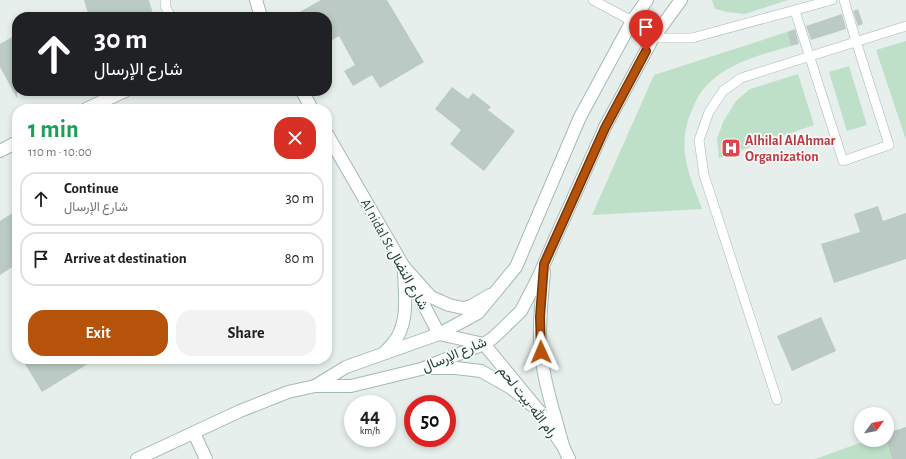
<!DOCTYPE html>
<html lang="en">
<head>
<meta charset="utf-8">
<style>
	:root { --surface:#fff; --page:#f2f2f2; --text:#202124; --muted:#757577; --line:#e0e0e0; --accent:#b45309 }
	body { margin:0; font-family:"Alegreya Sans",Vazirmatn,sans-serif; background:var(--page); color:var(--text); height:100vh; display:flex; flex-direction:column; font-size:15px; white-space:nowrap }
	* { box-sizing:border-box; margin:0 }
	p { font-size:13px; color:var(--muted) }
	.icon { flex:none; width:22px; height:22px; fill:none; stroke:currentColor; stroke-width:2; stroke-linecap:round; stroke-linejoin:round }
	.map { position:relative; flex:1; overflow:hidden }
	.side { position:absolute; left:12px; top:104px; width:320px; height:260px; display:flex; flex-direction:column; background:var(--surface); border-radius:16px; box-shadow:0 2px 6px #0003 }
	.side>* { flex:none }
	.top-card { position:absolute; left:12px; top:12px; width:320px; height:84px; border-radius:16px; box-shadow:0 2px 6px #0003; background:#202124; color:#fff; overflow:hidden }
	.needle { width:26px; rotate:57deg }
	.fabs { position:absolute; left:854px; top:407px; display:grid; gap:8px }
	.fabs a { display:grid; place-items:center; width:40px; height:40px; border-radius:50%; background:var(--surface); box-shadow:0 2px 6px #0003; font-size:20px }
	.speed { position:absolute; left:344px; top:395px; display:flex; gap:8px; font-size:20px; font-weight:700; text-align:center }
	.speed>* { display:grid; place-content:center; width:52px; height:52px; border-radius:50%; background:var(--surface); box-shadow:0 2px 6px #0003; line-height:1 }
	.speed small { font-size:10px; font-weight:400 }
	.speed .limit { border:6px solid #d22; background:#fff; color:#111 }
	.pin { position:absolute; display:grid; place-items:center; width:34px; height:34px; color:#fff; margin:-41px -17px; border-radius:50% 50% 50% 0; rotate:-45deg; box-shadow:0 0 4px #0007 }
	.pin .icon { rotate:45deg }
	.me { position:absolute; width:44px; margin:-22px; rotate:359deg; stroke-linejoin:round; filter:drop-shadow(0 0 3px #0008) }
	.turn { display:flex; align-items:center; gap:14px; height:84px; padding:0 16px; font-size:18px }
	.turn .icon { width:52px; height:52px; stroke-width:2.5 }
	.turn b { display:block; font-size:28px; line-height:34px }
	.round { display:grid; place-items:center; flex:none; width:42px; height:42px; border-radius:16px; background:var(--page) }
	.overview { display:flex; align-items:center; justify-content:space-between; height:68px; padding:0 16px }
	h1 { font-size:24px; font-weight:600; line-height:30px; color:#1e9e55 }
	.button { display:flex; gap:8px; margin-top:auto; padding:8px 16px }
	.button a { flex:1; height:46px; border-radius:16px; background:var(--accent); color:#fff; font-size:16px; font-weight:600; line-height:46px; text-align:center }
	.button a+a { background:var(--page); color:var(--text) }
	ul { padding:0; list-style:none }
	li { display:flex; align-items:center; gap:12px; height:54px; margin:0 8px 6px; padding:0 8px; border:2px solid var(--line); border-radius:16px }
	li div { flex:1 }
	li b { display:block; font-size:15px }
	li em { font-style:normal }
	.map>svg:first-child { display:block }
	.green { fill:#bfe0c8 }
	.building { fill:#bbcac4 }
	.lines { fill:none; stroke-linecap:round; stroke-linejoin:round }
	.lane-casing { stroke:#a8b8b2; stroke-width:10 }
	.street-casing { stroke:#a8b8b2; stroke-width:14 }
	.secondary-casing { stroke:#a4bbb3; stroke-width:14 }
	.lane { stroke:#fff; stroke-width:9 }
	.street { stroke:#fff; stroke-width:12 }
	.secondary { stroke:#fff; stroke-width:12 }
	.route-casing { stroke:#753606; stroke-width:10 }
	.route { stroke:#b45309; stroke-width:7 }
	.labels { text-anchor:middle; stroke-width:3.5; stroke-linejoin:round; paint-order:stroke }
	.health-label { font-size:14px; font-weight:bold; fill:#be3a42; stroke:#f7fbf9; text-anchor:start }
	.street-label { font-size:14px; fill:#24423a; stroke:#f7fbf9 }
</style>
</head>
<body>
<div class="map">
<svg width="906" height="459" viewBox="0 0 906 459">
	<rect width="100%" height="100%" fill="#e6efeb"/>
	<!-- green -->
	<g class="green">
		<polygon points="712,0 788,0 745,14 727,12 715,9"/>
		<path d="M787,32L791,46C757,56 720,64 699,95C696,100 694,106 691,112C686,124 683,140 685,154C687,173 696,192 702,209L592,215L654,75Z"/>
		<polygon points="906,41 906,140 876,50"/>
		<polygon points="849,66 867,125 847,131 829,72"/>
		<polygon points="798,74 814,125 719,158 717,139 723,122 736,101 750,89"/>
		<polygon points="868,440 886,440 892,459 815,459"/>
	</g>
	<!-- building -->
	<g class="building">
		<polygon points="84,0 149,0 154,17 89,17"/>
		<polygon points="321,0 387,0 424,62 380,88 372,75 353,86 344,71 355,65 339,36 327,43 327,17 291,17"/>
		<polygon points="858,9 863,24 858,26 853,11"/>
		<polygon points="842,14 846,29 811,40 806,26"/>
		<polygon points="795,29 799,44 791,46 787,32"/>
		<polygon points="17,34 17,98 0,67 0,44"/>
		<polygon points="452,87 468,99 473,93 491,107 488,110 515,131 484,171 450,144 461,130 435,109"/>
		<polygon points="878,206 883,221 906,213 906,259 834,283 821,244 860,232 854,214"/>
		<polygon points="17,210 17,264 0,275 0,221"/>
		<polygon points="821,317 836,351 792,371 777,336"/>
		<polygon points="22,359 96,359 42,392"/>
		<polygon points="906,427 906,459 892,459 887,443 887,433"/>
	</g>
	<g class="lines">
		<defs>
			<g id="lane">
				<polyline points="166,0 165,6 171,17"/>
				<polyline points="593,0 632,21"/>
				<polyline points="795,11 843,161 889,145 856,41 844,0"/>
				<polyline points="653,38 692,38 832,0"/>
				<polyline points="777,400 704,175 699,140 709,112 723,91 741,78 906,26"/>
			</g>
			<g id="street">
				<polyline points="256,0 261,17"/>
				<polyline points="302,91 312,109"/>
				<polyline points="86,109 125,91"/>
				<polyline points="327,134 404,267 439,334 484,344 539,411 563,446 569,459"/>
				<polyline points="0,151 17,142"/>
				<polyline points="194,433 206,459"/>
			</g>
			<g id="secondary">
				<polyline points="404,267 431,297 449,305 463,308 471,306 490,295"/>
				<path d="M544,272C542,298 538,325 541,352C544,384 555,415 563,446"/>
				<path d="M384,353C389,348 394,343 398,336C409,316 404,289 404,267"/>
				<polyline points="430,368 456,368 481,371 511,388 539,411"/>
				<polyline points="315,386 346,367 439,334 478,313 516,267 580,117 632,21 647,0"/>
				<polyline points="137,459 240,411 288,392 315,386 351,386 421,369 484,344 493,338 521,311 538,278 554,241 605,127 653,38 681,0"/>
			</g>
		</defs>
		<!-- lane casing -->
		<use href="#lane" class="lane-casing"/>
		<!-- street casing -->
		<use href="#street" class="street-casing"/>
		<!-- secondary casing -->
		<use href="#secondary" class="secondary-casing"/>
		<!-- lane -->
		<use href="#lane" class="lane"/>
		<!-- street -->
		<use href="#street" class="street"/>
		<!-- secondary -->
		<use href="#secondary" class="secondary"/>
	</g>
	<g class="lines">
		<defs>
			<polyline id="route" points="541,352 540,317 544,264 605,128 646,51"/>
		</defs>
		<!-- route casing -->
		<use href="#route" class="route-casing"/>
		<!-- route -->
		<use href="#route" class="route"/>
	</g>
	<!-- icons -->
	<defs>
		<symbol id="hospital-square" viewBox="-11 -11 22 22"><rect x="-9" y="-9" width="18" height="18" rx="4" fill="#e0444e" stroke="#f7fbf9"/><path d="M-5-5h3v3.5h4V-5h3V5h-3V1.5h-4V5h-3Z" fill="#fff"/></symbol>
	</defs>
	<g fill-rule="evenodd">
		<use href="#hospital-square" x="720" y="137" width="22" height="22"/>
	</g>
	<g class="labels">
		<!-- health labels -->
		<g class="health-label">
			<text x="745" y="145">Alhilal AlAhmar<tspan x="745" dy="16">Organization</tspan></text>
		</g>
		<!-- street labels -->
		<g class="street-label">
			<text transform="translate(395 254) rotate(61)" y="5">Al nidal St شارع النضال</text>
			<text transform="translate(454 354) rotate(-23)" y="5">شارع الإرسال</text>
			<text transform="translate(528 401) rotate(52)" y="5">رام الله-بيت لحم</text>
		</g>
	</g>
</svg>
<div class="fabs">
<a><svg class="needle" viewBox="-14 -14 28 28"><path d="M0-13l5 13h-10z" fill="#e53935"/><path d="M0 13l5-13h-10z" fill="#757577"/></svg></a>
</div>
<div class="speed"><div>44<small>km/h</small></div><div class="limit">50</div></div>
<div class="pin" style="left:646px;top:51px;background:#d93025"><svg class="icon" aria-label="arrive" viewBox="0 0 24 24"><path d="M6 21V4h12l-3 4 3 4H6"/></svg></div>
<svg class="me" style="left:541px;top:352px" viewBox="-20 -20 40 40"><path d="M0-17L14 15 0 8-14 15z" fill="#b45309" stroke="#fff" stroke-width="4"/></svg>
<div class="top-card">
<div class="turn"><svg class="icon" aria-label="ahead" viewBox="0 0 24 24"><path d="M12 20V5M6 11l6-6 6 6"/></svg><div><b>30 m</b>شارع الإرسال</div></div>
</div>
<section class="side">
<div class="overview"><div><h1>1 min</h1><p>110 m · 10:00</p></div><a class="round" style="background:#d93025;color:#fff"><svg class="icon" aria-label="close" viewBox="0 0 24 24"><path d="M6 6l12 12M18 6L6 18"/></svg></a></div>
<ul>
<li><svg class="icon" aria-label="ahead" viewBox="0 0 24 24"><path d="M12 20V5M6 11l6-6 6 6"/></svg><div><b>Continue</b><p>شارع الإرسال</p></div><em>30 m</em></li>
<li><svg class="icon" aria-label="arrive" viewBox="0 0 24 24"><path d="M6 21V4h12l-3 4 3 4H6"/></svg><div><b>Arrive at destination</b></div><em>80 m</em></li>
</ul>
<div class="button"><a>Exit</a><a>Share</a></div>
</section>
</div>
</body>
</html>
